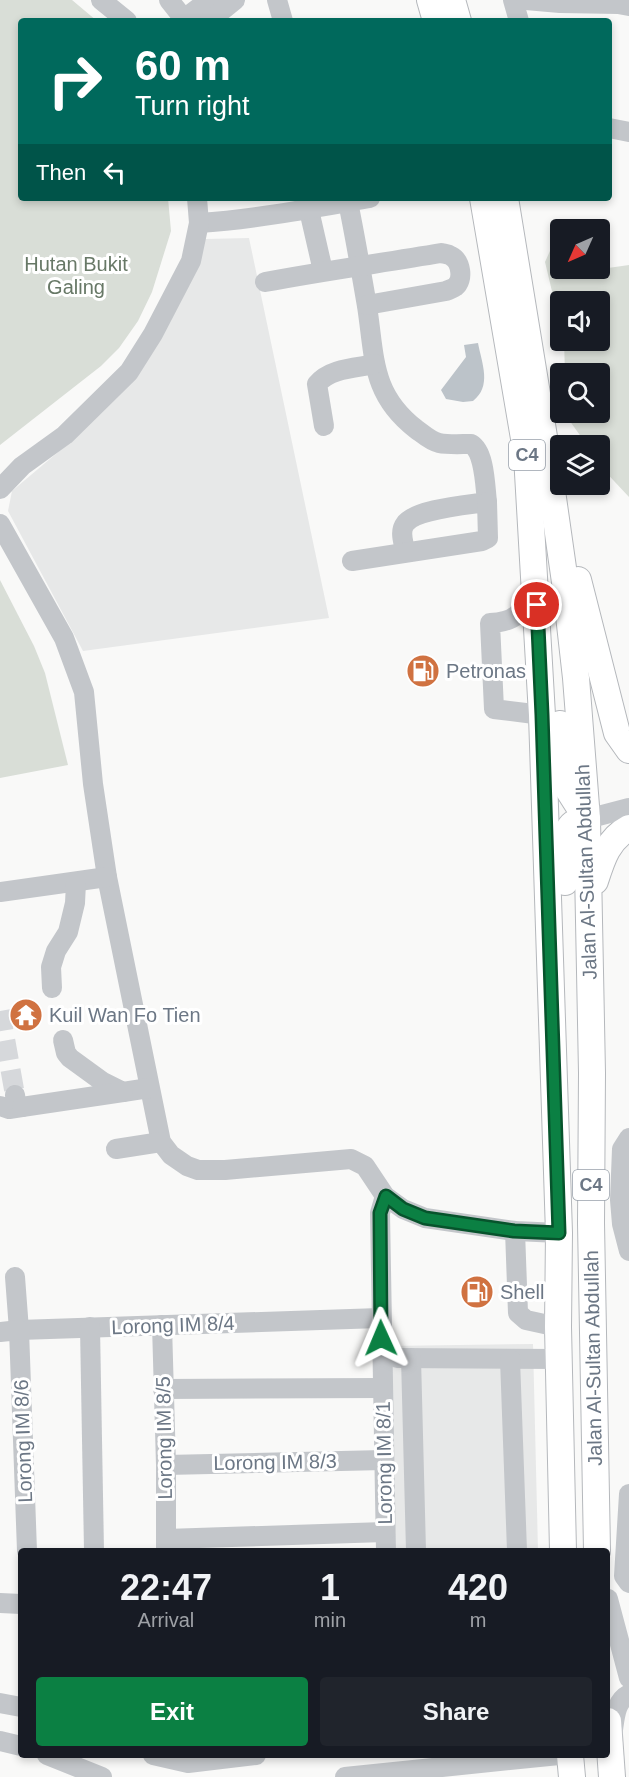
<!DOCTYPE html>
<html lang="en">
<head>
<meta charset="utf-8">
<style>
	:root { --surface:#171b24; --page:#20242c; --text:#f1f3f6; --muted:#9ea1a6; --accent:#0b8043 }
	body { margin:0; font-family:Arial,sans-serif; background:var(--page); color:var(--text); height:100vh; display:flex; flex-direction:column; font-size:22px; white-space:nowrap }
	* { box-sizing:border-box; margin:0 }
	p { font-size:20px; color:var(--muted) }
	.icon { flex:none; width:33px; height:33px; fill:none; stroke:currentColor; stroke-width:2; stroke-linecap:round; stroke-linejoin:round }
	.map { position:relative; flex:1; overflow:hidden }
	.side { position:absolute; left:18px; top:1548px; width:592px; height:210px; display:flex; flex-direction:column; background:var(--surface); border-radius:6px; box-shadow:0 3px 9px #0003 }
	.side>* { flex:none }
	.hud { position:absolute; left:18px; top:18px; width:594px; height:183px; border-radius:6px; box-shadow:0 3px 9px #0003; background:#00695c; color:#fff; overflow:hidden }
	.needle { width:39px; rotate:225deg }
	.fabs { position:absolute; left:550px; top:219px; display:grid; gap:12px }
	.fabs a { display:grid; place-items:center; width:60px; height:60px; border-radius:6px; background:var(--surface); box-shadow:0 3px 9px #0003; font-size:30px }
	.pin { position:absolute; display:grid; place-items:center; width:51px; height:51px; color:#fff; margin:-26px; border:3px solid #fff; border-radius:50%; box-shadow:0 2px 6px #0007 }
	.me { position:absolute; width:66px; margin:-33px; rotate:359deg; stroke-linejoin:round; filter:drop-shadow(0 0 4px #0008) }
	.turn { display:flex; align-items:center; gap:21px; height:126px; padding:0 18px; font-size:27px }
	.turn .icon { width:78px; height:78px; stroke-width:2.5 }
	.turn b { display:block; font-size:42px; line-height:51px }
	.then { display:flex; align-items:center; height:57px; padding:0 18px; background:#0003; gap:12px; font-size:22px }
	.eta { display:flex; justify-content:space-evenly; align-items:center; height:102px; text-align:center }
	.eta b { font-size:36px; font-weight:800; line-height:42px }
	.action { display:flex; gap:12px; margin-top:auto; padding:12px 18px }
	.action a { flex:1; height:69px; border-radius:6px; background:var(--accent); color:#fff; font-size:24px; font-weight:800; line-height:69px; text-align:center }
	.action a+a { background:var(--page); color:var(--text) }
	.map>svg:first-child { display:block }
	.built { fill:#e7e8e8 }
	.green { fill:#d9ded7 }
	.water { fill:#bcc3c9 }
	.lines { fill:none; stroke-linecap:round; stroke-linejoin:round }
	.minor-tunnel { stroke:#d6d8db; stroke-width:20; stroke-dasharray:20 10; stroke-linecap:butt }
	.major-casing { stroke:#b5b8bc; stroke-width:28 }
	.minor { stroke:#c3c6ca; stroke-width:20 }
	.major { stroke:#fff; stroke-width:26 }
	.route-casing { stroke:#07532c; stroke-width:15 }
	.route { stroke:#0b8043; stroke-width:10 }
	.labels { text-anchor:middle; stroke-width:6; stroke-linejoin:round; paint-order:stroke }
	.shield { fill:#fff; stroke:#98a0aa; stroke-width:1.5 }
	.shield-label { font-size:18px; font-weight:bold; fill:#6c7785 }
	.park-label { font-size:20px; fill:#677866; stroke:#fff }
	.poi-label { font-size:20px; fill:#6c7785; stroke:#fff; text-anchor:start }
	.street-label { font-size:20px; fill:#6c7785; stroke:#fff }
</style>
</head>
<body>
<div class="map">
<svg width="629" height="1777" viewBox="0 0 629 1777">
	<rect width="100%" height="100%" fill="#f9f9f8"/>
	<!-- built -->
	<g class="built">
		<polygon points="249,238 329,618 83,651 8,511 12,491 83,431 205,239"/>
		<polygon points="533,1344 538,1551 396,1551 389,1346"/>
	</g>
	<!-- green -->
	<g class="green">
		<polygon points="0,0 72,0 97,21 21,21 21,198 168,198 171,231 152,292 138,321 119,348 101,366 0,445"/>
		<polygon points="554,242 561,243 561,268 600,268 600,263 608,268 629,265 629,497 600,466 600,446 587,445 564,413 600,412 600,374 565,373 564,341 600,340 600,302 561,302 561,329 545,262"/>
		<polygon points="0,580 34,646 45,673 68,765 0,778"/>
	</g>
	<!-- water -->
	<path class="water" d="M478,343C482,364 492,386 473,401L463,402L446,399L441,390L466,357L464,345Z"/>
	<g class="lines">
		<!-- minor-tunnel -->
		<polyline class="minor-tunnel" points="0,1011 15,1095"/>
		<defs>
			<g id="major">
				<polyline points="430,0 436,21"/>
				<polyline points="452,0 458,21"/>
				<polyline points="483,198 527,456 542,715 559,1233 558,1327 563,1551"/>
				<polyline points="505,198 546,449 566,589 576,678 587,819 592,1073 591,1223 597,1551"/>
				<polyline points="578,580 617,733 629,750"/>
				<polyline points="560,724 564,783 585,816"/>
				<path d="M595,881C602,859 608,839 629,828"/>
				<path d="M565,882C565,868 561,833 573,824C577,821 583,820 587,819"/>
				<polyline points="608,1721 612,1777"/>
				<polyline points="570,1755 572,1777"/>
			</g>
		</defs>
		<!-- major casing -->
		<use href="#major" class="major-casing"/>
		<!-- minor -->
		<g class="minor">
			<polyline points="101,0 127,21"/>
			<polyline points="169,0 184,19 209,0"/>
			<polyline points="277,0 283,21"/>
			<polyline points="513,0 519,21"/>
			<polyline points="526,0 560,3 618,4 629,6"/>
			<polyline points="209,21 235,0"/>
			<polyline points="609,128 629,132"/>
			<path d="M348,202C355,236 361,271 367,306C375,358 371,394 416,429C423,434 430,441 439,443C449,445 461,444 471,444C485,452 485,486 487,502C468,505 415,509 405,524C399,532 404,543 405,551"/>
			<polyline points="309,210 323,271"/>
			<path d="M199,223C257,219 314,208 370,198"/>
			<path d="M265,282C323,271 382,263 441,253C445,254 448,254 451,256C461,261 464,280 455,287C454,288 448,290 446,291L367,305"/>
			<path d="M324,426L317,384C330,368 356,368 375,364"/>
			<polyline points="0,489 22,466 65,435 129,372 153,334 191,261 199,223 197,198"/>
			<polyline points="0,524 64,638 84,692 93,784 107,877 161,1142 171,1155 187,1166 198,1170 225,1170 351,1159 365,1166 385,1196 403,1209 425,1218 515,1231 559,1233"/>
			<polyline points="352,561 482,541 488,538 487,502"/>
			<path d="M535,584C522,609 521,622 490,623L494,709L542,715"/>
			<polyline points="587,819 629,808"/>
			<polyline points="0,892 107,877"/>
			<polyline points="52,988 51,967 56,951 68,932 75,903 76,883"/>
			<polyline points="63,1040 66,1053 70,1058 103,1082 123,1092 149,1088"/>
			<polyline points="0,1106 9,1109 22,1107 16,1102 15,1095"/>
			<polyline points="22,1107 123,1092"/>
			<polyline points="629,1138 622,1149 620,1200 622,1224 629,1251"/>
			<polyline points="116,1149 161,1142"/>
			<polyline points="385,1196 380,1213 386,1551"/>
			<polyline points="515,1231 518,1313 526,1320 558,1327"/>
			<polyline points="15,1277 19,1330 380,1318"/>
			<polyline points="162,1325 166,1465 166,1551"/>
			<polyline points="90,1327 94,1551"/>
			<polyline points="0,1332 19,1330 27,1551"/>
			<polyline points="397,1358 560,1359"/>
			<polyline points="411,1358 416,1551"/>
			<polyline points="510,1359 517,1551"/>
			<polyline points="163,1389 382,1388"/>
			<polyline points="166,1465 384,1460"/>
			<polyline points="629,1494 624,1576 629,1583"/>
			<polyline points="166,1539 385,1532"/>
			<polyline points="608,1599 629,1678"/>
			<polyline points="0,1603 21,1604"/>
			<polyline points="0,1703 21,1707"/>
			<path d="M612,1736C615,1720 614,1702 629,1694"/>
			<polyline points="0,1741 21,1746"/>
			<polyline points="47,1755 102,1777"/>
			<polyline points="153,1755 188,1763 256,1755"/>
			<polyline points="345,1777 559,1755"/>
		</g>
		<!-- major -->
		<use href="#major" class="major"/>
	</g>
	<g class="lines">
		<defs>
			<polyline id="route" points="381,1338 380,1213 386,1196 403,1209 425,1218 514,1231 559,1233 542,715 537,605"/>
		</defs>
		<!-- route casing -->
		<use href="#route" class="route-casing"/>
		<!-- route -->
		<use href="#route" class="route"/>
	</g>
	<!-- icons -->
	<defs>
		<symbol id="fuel-disc" viewBox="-11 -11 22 22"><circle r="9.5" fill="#d07241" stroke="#fff"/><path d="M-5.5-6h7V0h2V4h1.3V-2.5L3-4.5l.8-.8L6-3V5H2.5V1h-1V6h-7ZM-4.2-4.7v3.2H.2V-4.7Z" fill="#fff"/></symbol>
		<symbol id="temple-disc" viewBox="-11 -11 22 22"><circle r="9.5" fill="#d07241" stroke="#fff"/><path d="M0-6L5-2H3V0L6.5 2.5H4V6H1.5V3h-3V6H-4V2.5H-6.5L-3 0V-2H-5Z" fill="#fff"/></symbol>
	</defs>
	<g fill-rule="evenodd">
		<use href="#fuel-disc" x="404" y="652" width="38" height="38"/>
		<use href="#temple-disc" x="7" y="996" width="38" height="38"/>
		<use href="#fuel-disc" x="458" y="1273" width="38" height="38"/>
	</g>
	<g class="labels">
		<!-- shield labels -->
		<g class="shield">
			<rect x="509" y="440" width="36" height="30" rx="4.5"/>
			<rect x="573" y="1170" width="36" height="30" rx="4.5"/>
		</g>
		<g class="shield-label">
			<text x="527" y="461">C4</text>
			<text x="591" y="1191">C4</text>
		</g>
		<!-- park labels -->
		<g class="park-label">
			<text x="76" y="271">Hutan Bukit<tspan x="76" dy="23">Galing</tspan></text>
		</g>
		<!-- poi labels -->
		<g class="poi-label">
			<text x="446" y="678">Petronas</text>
			<text x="49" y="1022">Kuil Wan Fo Tien</text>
			<text x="500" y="1299">Shell</text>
		</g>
		<!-- street labels -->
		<g class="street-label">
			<text transform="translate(586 872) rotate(-92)" y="7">Jalan Al-Sultan Abdullah</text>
			<text transform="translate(173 1325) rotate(-2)" y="7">Lorong IM 8/4</text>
			<text transform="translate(593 1358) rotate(-91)" y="7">Jalan Al-Sultan Abdullah</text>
			<text transform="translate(164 1438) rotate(-91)" y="7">Lorong IM 8/5</text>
			<text transform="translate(23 1441) rotate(-92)" y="7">Lorong IM 8/6</text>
			<text transform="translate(275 1462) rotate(-1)" y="7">Lorong IM 8/3</text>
			<text transform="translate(384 1463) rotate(-91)" y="7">Lorong IM 8/1</text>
		</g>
	</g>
</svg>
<div class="fabs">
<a><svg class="needle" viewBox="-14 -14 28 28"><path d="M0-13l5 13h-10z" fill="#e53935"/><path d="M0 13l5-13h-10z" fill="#9ea1a6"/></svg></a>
<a><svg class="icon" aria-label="sound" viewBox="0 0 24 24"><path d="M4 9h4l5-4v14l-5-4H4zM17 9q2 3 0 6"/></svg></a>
<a><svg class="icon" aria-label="search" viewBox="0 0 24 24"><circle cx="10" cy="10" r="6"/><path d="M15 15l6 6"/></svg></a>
<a><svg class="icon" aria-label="layers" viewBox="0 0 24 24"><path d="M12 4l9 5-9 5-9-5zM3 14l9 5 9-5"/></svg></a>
</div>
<div class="pin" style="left:537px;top:605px;background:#d93025"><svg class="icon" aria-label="arrive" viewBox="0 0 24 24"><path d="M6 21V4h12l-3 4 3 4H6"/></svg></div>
<svg class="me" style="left:381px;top:1338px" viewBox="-20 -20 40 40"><path d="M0-17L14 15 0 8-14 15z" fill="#0b8043" stroke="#fff" stroke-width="4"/></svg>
<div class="hud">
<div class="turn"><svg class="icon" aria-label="right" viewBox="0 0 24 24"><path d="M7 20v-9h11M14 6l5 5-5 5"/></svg><div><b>60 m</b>Turn right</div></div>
<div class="then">Then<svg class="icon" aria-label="left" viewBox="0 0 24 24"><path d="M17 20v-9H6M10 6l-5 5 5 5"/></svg></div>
</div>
<section class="side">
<div class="eta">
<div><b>22:47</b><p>Arrival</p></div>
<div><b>1</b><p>min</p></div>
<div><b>420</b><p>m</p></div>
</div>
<div class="action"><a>Exit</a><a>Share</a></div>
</section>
</div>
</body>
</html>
